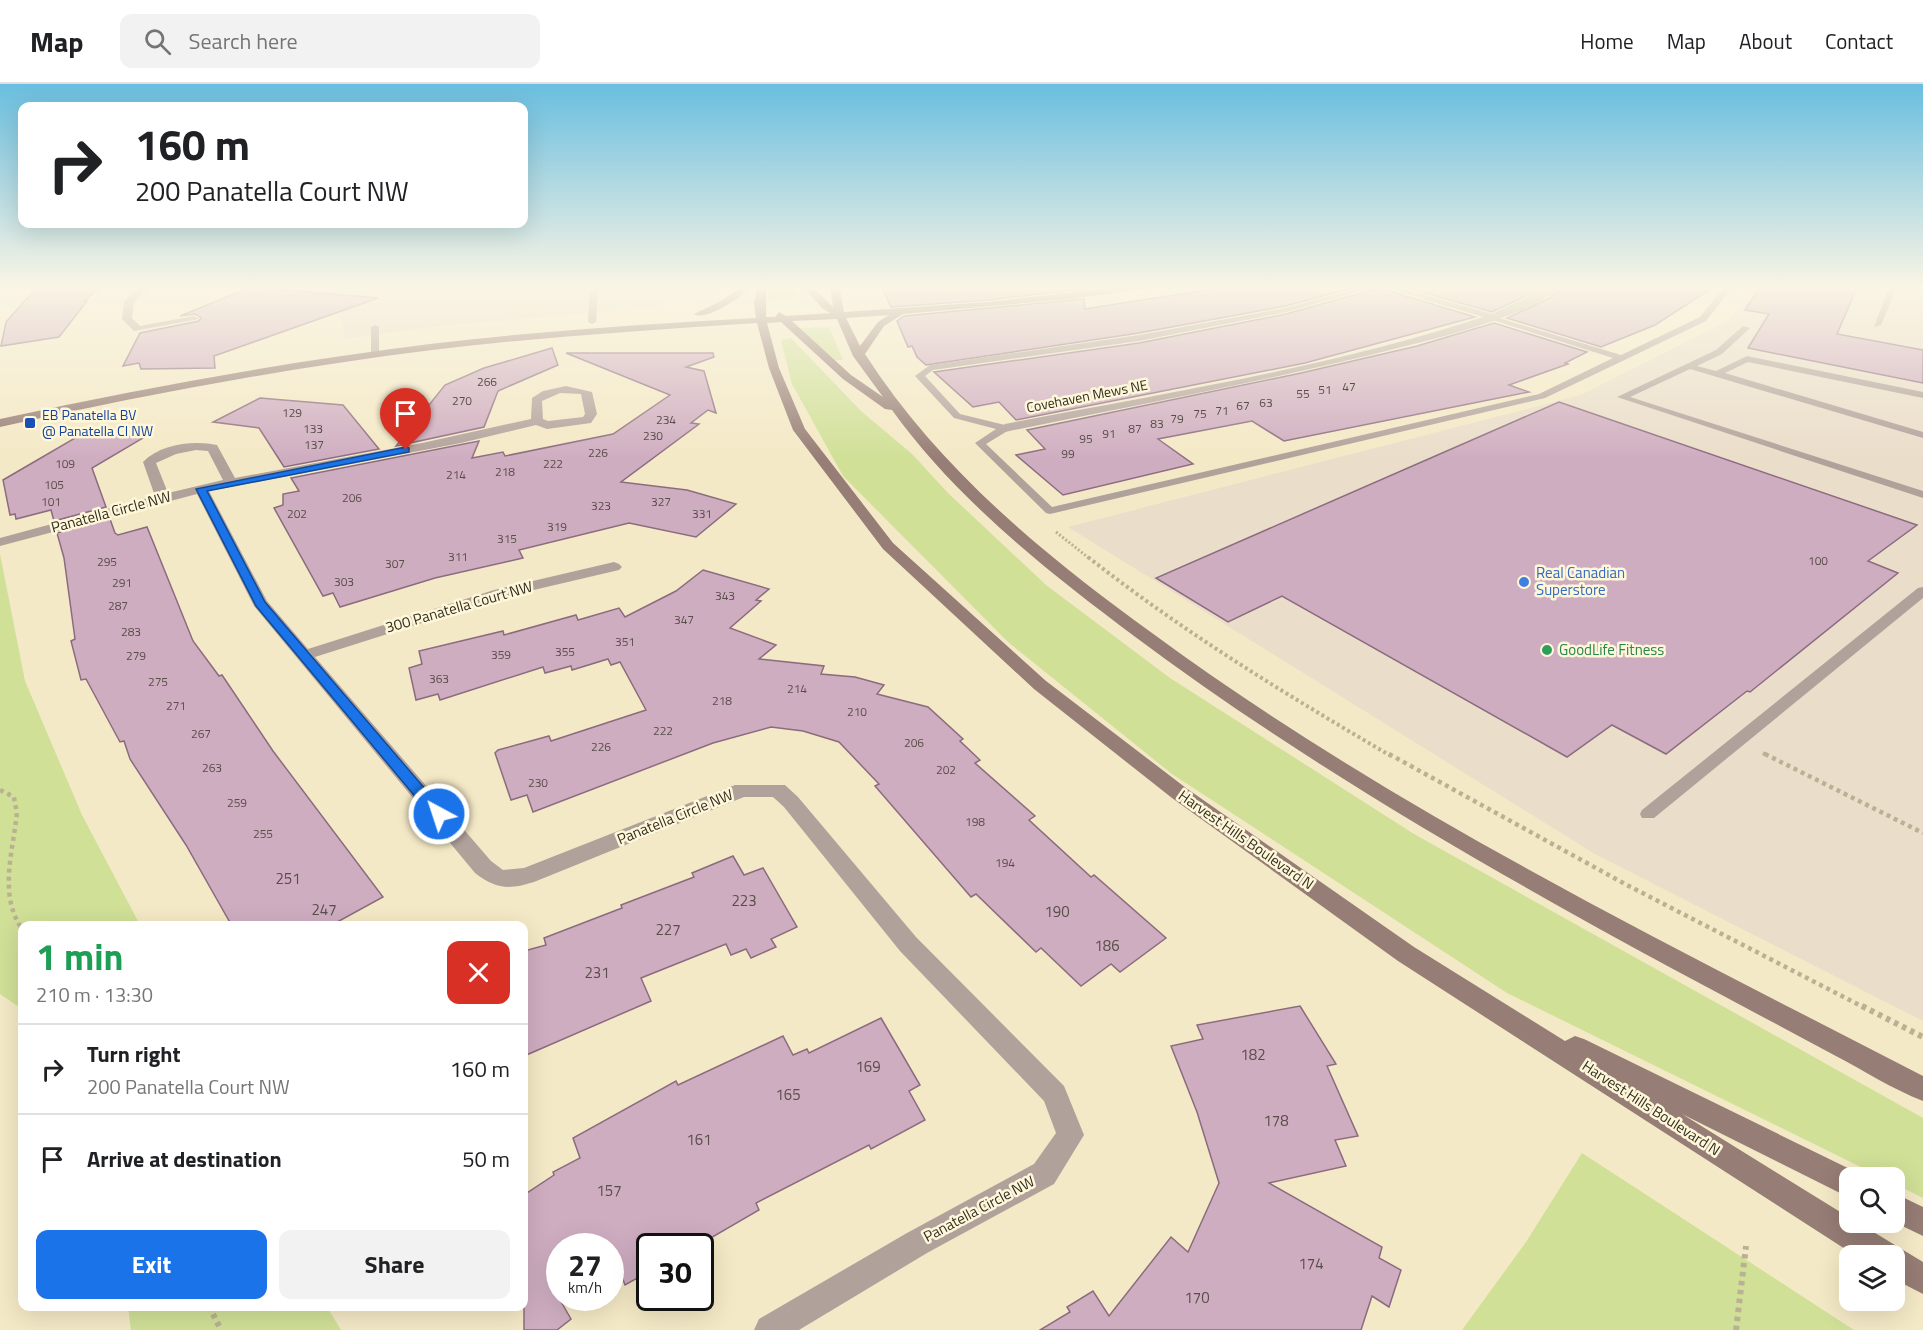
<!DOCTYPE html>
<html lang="en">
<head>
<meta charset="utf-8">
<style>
	:root { --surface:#fff; --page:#f2f2f2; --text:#202124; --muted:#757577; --line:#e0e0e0; --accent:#1a73e8 }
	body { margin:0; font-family:"Titillium Web",sans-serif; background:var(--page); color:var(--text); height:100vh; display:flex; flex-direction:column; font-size:22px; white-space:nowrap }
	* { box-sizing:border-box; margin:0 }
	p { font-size:20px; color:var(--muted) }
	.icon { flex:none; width:33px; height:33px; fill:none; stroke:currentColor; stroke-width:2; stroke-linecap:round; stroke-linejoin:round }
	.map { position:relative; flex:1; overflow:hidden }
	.details { position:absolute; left:18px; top:837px; width:510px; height:390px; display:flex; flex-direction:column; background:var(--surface); border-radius:12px; box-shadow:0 6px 24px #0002 }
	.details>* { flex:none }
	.top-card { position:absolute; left:18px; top:18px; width:510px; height:126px; border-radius:12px; box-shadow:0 6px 24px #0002; background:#fff; color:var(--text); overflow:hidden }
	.fabs { position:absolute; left:1839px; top:1083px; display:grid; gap:12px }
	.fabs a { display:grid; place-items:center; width:66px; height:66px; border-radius:12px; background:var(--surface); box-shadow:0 6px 24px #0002; font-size:30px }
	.speed { position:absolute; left:546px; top:1149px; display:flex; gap:12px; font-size:30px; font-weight:700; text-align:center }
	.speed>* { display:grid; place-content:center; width:78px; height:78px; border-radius:50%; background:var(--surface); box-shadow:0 6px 24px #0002; line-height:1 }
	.speed small { font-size:15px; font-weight:400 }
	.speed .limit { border:3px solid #111; border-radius:9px; background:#fff; color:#111 }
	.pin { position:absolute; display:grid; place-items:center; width:51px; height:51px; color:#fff; margin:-62px -26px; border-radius:50% 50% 50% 0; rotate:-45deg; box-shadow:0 0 6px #0007 }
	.pin .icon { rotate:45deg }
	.me { position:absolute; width:66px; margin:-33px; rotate:320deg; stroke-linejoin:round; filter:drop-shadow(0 0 4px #0008) }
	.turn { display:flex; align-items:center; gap:21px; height:126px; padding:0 18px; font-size:27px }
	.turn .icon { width:78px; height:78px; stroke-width:2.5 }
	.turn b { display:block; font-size:42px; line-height:51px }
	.round { display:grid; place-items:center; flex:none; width:63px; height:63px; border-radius:12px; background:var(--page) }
	.overview { display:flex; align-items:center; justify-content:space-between; height:102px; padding:0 18px }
	h1 { font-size:36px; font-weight:700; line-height:45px; color:#1e9e55 }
	.cta { display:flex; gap:12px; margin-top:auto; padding:12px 18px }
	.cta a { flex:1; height:69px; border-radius:12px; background:var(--accent); color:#fff; font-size:24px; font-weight:700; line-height:69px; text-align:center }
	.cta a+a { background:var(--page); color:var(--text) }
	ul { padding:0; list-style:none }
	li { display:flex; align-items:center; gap:18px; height:90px; padding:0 18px; border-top:2px solid var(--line) }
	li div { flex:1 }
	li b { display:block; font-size:22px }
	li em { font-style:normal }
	header { display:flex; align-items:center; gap:36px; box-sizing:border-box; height:84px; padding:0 30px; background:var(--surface); border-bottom:2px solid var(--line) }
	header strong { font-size:28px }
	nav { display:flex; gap:33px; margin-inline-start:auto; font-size:21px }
	.search { width:420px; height:54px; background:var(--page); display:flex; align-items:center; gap:15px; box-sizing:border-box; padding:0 21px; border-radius:12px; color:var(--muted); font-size:22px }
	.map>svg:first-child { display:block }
	.commercial { fill:#eaddca }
	.green { fill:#d0e097 }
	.building { fill:#cfadc1; stroke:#8b6c7f; stroke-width:1.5 }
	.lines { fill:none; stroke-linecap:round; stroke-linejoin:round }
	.path-far3 { stroke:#bab194; stroke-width:3; stroke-dasharray:2 2; stroke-linecap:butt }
	.path-far2 { stroke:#bab194; stroke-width:4; stroke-dasharray:3 3; stroke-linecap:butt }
	.path-far1 { stroke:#bab194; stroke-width:4.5; stroke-dasharray:4 4; stroke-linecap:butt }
	.path { stroke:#bab194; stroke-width:6; stroke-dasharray:4.5 4.5; stroke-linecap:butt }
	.lane { fill:#b1a19b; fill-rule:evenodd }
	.street { fill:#b1a19b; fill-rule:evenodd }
	.secondary { fill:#967d75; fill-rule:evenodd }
	.route { fill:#1a73e8; stroke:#114b97; stroke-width:1.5 }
	.transit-dot { fill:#1a4fb4; stroke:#fff7da; stroke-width:2 }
	.shop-dot { fill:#3f7fe0; stroke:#fff7da; stroke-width:2 }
	.leisure-dot { fill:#2e9e5b; stroke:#fff7da; stroke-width:2 }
	.labels { text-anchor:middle; stroke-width:5; stroke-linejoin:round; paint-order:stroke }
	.number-label { font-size:12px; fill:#594e49 }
	.far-street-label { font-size:14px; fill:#322e21; stroke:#fff7da }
	.far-transit-label { font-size:14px; fill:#164399; stroke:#fff7da; text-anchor:start }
	.street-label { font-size:15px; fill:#322e21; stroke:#fff7da }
	.shop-label { font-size:15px; fill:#366cbe; stroke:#fff7da; text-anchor:start }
	.leisure-label { font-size:15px; fill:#27864d; stroke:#fff7da; text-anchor:start }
	.near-number-label { font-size:15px; fill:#594e49 }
</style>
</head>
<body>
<header>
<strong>Map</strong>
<div class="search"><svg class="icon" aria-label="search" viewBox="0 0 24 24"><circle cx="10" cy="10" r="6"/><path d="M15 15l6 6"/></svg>Search here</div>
<nav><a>Home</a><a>Map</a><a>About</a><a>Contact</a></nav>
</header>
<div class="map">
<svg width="1923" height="1246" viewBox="0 0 1923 1246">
	<rect width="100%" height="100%" fill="#f4e9c6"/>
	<!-- commercial -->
	<g class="commercial">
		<polygon points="367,201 717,201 706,210 654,223 450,241 346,254 332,204"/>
		<polygon points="1756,201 1923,201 1923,937 1595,770 1068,443 1581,311 1729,236"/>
	</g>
	<!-- green -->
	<g class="green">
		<polygon points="769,201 790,201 799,214 768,216"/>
		<polygon points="829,243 843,276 834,276 800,244"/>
		<polygon points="791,254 861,327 912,370 948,409 1046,501 1170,594 1414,750 1923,1034 1923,1114 1895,1100 1894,1094 1881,1093 1507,909 1172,690 1008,558 843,392 792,300 781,256"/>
		<polygon points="0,470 25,597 82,731 140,841 22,842 22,925 0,910"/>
		<polygon points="1582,1069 1854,1246 1462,1246 1526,1158"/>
		<polygon points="128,1223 327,1223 341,1246 131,1246"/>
	</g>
	<!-- building -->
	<g class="building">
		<polygon points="39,201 103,201 84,217 87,217 59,253 1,262 6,238"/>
		<polygon points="881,201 1084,201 1084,205 988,216 891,223"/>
		<polygon points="1238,201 1364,201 1285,222 1139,249 926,281 917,273 912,262 908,263 897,237 904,232 1084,215 1085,225"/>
		<polygon points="1397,201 1549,201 1492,228"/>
		<polygon points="1566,201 1717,201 1655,241 1601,263 1507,234 1550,214"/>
		<polygon points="1762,201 1858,201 1837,250 1923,266 1923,299 1748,264 1769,230 1745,226"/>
		<polygon points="251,203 378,214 214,272 215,284 141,285 139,279 123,282 140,249 199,237 201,234 195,230 180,232"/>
		<polygon points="1379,204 1475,233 1305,279 1016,336 999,318 973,323 934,288 1139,259 1286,230"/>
		<polygon points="1494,239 1587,268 1565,279 1568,280 1509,301 1529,308 1284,357 1252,337 1158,355 1193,380 1063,411 1016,371 1045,365 1027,346 1301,289 1417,262"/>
		<polygon points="552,264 558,281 498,307 484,343 396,362 445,301 484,284"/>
		<polygon points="566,269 713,269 714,273 686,283 704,287 716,329 708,326 691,339 699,340 621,398 687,406 736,420 696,453 629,439 519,466 523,474 435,494 340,523 333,509 323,512 274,424 283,421 283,410 299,407 291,394 479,357 472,374 503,368 505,372 613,350 670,311"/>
		<polygon points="260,314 343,321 379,365 284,383 259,344 213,338"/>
		<polygon points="1559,318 1917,441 1868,477 1898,489 1750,608 1747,607 1666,670 1612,641 1567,673 1282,512 1228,538 1156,494"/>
		<polygon points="87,347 143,354 92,384 106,423 54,437 51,426 16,435 15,430 10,431 3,396"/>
		<polygon points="110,435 115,449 118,451 147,443 193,557 219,592 222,591 273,667 383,813 330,842 232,842 186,761 130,675 124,657 120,658 86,595 81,596 71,557 75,555 64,474 57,449"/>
		<polygon points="703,486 769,505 756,516 761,517 730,544 776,561 759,575 824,582 821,590 855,593 884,601 877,610 928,623 963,655 960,657 980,676 975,679 1035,732 1029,736 1091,793 1094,791 1166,854 1120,888 1111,880 1081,902 1041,864 1036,868 976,810 971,813 875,702 879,700 839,658 803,647 771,643 713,659 533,728 527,711 511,716 495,669 498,666 549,652 551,657 646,626 620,578 611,581 608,575 572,586 571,582 545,589 543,583 440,616 438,610 416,616 409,584 422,580 419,567 503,547 504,551 576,531 578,536 619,524 625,533 676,507"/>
		<polygon points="733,772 744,791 763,784 797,843 771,855 776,863 751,874 746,865 731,871 726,860 641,894 651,917 524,972 524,867 546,861 544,854 622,824 621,821 694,793 692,789"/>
		<polygon points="1300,922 1336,980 1327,982 1358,1052 1335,1056 1346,1082 1269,1099 1382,1163 1379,1174 1401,1186 1389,1223 1372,1212 1361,1246 1040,1246 1070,1228 1067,1223 1093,1207 1109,1232 1171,1153 1188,1168 1219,1099 1197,1028 1171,962 1203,955 1197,941"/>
		<polygon points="881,934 920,1001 909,1007 925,1036 871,1065 869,1061 756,1119 759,1126 697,1162 650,1162 650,1187 625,1201 611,1162 560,1162 560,1187 548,1195 571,1235 557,1246 524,1246 524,1111 554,1091 553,1088 580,1074 573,1054 676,997 678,1001 783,952 793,971 807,965 809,969"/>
	</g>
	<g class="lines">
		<!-- path-far3 -->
		<polyline class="path-far3" points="1056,448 1090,475"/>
		<!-- path-far2 -->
		<g class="path-far2">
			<path d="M1088,473C1183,548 1287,611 1391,672"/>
			<polyline points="1763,669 1768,672"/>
		</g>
		<!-- path-far1 -->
		<g class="path-far1">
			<polyline points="1389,670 1625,800 1865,924"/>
			<polyline points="1765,670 1923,749"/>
			<path d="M0,706L14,713C15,721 18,729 16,737C11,774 0,813 22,845"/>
		</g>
		<!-- path -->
		<g class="path">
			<polyline points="1862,922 1923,953"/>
			<polyline points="209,1222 221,1246"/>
			<polyline points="1736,1246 1746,1162"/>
		</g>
		<!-- lane -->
		<g class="lane">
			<polygon points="1371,201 1382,201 1286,228 1139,257 933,286 925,292 960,330 1009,342 1009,346 986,360 1052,423 1539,310 1613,274 1486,234 1486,230 1621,271 1700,233 1726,201 1734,201 1706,237 1545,314 1050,430 1046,429 975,359 996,345 954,334 915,292 930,281 1139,251 1285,224"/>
			<polygon points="1890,201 1898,201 1881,241 1874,243"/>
			<polygon points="594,203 598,205 596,238 592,240 588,238 590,205"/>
			<polygon points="375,241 379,243 379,270 375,273 371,270 371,243"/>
			<polygon points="1743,242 1750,244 1722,270 1697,282 1716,287 1747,272 1923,308 1923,314 1748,278 1725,289 1923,348 1923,354 1690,285 1630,313 1923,407 1923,414 1617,313 1716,266"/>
			<polygon points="1923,503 1923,514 1654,734 1642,734 1640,730 1642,726 1918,504"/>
		</g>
		<!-- street -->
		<g class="street">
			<polygon points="142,201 152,201 134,218 132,234 140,242 194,232 199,235 134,247 122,235 124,217"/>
			<path d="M1377,201H1390L1492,230L1553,201H1564C1531,231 1442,253 1398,264C1268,297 1136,321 1005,348L999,344L1005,340C1164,309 1328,284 1483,233Z"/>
			<path d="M566,302L592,308L597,330L591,339L547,345L536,341L461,359L209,407L267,517L308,565L494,506L614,478L619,480L622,483L619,486L504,513L315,573L491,777L503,786L524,784L735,701H785L798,713L916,853L1064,1002L1084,1051L1054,1100L927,1169L799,1246H754L759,1235L907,1149L1034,1080L1056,1049L1044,1017L900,867L784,723L773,713H744L534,798C508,806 496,805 475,789L254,522L197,410L0,462V454L155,412L143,378C160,360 194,356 217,361L235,394L422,359L531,335L532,314L543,307ZM560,309L581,310L585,330L583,333L548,337L543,335L542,317ZM196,366L208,367L223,396L168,409L156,379L176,370Z"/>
		</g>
		<!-- secondary -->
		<g class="secondary">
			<path d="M744,201H754C744,211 706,238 694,230L721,217Z"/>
			<path d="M757,201H766V233H775L779,228L786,232L830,229L822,224L802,201H811L833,223L830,201H839L844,228L988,218L1135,201H1156L1152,204L1070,215L903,230L884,242L865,270C939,385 1043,470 1152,549C1391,725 1660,856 1923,992V1017C1892,1005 1863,986 1834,971C1780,942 1727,914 1673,885C1487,784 1304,679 1134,552C1046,486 957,416 892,326L885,325L843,295L781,238L767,239L779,284L805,345L893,459L1046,597L1186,704L1414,863L1565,957L1575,952L1584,955L1860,1090L1861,1094H1850V1114L1682,1030L1850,1134V1138H1857L1923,1178V1210L1894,1195V1172H1856L1398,877L1172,714L1034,605L883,465L793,346L769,284L757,239C649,246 540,253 432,266C287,284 143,311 0,343V335C142,304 285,278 430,260C538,247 647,240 756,234L754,219ZM889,231L878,238L860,262L846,234ZM837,235L853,272L883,313L851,291L792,237Z"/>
			<polygon points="1894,1109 1923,1123 1923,1152 1894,1138"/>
		</g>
	</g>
	<!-- sky -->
	<linearGradient id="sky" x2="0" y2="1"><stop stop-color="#69bedf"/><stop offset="0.54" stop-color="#faf5e5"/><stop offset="1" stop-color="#faf5e5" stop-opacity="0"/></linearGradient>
	<rect width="1923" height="375" fill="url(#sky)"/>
	<!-- route -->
	<polygon class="route" points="406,363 409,364 409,368 207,407 265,518 444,727 446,730 439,736 433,734 256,522 196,405"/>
	<!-- markers -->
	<rect class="transit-dot" x="24" y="333" width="12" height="12" rx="3"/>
	<circle class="shop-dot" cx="1524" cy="498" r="6"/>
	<circle class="leisure-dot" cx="1547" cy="566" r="6"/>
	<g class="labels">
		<!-- number labels -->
		<g class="number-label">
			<text x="487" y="302">266</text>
			<text x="1349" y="307">47</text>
			<text x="1325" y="310">51</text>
			<text x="1303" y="314">55</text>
			<text x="462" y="321">270</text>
			<text x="1266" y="323">63</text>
			<text x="1243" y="326">67</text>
			<text x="1222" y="331">71</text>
			<text x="292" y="333">129</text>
			<text x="1200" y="334">75</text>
			<text x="1177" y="339">79</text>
			<text x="666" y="340">234</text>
			<text x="1157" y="344">83</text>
			<text x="313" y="349">133</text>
			<text x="1135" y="349">87</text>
			<text x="1109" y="354">91</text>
			<text x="653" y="356">230</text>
			<text x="1086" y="359">95</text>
			<text x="314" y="365">137</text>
			<text x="598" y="373">226</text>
			<text x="1068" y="374">99</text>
			<text x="65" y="384">109</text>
			<text x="553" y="384">222</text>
			<text x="505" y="392">218</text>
			<text x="456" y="395">214</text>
			<text x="54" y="405">105</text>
			<text x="352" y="418">206</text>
			<text x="51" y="422">101</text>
			<text x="661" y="422">327</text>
			<text x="601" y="426">323</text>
			<text x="297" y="434">202</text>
			<text x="702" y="434">331</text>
			<text x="557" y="447">319</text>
			<text x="507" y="459">315</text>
			<text x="458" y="477">311</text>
			<text x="1818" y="481">100</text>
			<text x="107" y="482">295</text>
			<text x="395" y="484">307</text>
			<text x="344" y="502">303</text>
			<text x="122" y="503">291</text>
			<text x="725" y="516">343</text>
			<text x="118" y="526">287</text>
			<text x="684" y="540">347</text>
			<text x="131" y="552">283</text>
			<text x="625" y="562">351</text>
			<text x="565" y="572">355</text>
			<text x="501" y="575">359</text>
			<text x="136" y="576">279</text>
			<text x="439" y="599">363</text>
			<text x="158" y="602">275</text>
			<text x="797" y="609">214</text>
			<text x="722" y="621">218</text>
			<text x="176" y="626">271</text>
			<text x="857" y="632">210</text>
			<text x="663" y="651">222</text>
			<text x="201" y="654">267</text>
			<text x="914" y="663">206</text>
			<text x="601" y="667">226</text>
			<text x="212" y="688">263</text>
			<text x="946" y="690">202</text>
			<text x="538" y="703">230</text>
			<text x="237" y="723">259</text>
			<text x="975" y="742">198</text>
			<text x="263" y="754">255</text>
			<text x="1005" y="783">194</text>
		</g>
		<!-- far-street labels -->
		<g class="far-street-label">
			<text transform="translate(1087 312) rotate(-11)" y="5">Covehaven Mews NE</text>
		</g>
		<!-- far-transit labels -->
		<g class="far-transit-label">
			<text x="42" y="336">EB Panatella BV<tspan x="42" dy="16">@ Panatella CI NW</tspan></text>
		</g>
		<!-- street labels -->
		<g class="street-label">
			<text transform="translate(111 428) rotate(-15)" y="5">Panatella Circle NW</text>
			<text transform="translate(459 523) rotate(-16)" y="5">300 Panatella Court NW</text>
			<text transform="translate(675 733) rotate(-22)" y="5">Panatella Circle NW</text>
			<text transform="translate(1246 756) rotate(35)" y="5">Harvest Hills Boulevard N</text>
			<text transform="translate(1651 1024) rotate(33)" y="5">Harvest Hills Boulevard N</text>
			<text transform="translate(979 1125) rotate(-28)" y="5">Panatella Circle NW</text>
		</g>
		<!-- shop labels -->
		<g class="shop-label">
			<text x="1536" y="494">Real Canadian<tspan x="1536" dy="17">Superstore</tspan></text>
		</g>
		<!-- leisure labels -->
		<g class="leisure-label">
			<text x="1559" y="571">GoodLife Fitness</text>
		</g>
		<!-- near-number labels -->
		<g class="near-number-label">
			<text x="288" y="800">251</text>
			<text x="744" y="822">223</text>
			<text x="324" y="831">247</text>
			<text x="1057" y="833">190</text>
			<text x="668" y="851">227</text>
			<text x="1107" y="867">186</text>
			<text x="597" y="894">231</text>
			<text x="1253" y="976">182</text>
			<text x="868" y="988">169</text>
			<text x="788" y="1016">165</text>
			<text x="1276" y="1042">178</text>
			<text x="699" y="1061">161</text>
			<text x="609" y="1112">157</text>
			<text x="1311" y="1185">174</text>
			<text x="1197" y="1219">170</text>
		</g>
	</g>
</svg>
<div class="fabs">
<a><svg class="icon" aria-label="search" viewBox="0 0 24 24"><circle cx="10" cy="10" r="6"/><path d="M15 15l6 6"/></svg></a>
<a><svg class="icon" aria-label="layers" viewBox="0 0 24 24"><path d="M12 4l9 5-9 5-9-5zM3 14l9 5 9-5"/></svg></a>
</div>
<div class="speed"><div>27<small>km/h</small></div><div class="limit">30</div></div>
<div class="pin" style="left:406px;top:366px;background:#d93025"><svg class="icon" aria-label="arrive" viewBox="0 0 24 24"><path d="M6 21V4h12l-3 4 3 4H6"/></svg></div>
<svg class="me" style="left:439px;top:730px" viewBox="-20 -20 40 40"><circle r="17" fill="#1a73e8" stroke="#fff" stroke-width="3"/><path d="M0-11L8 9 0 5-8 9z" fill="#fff"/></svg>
<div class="top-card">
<div class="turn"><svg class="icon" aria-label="right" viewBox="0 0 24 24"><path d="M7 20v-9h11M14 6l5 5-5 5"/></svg><div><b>160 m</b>200 Panatella Court NW</div></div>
</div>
<section class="details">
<div class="overview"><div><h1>1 min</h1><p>210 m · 13:30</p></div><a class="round" style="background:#d93025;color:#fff"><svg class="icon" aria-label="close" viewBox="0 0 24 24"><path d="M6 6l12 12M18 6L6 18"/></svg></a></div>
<ul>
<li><svg class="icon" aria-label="right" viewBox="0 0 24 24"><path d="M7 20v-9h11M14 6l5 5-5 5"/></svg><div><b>Turn right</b><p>200 Panatella Court NW</p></div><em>160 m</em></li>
<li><svg class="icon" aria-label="arrive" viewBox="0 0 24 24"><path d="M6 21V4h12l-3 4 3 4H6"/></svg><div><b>Arrive at destination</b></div><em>50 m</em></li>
</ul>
<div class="cta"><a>Exit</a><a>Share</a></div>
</section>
</div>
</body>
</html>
